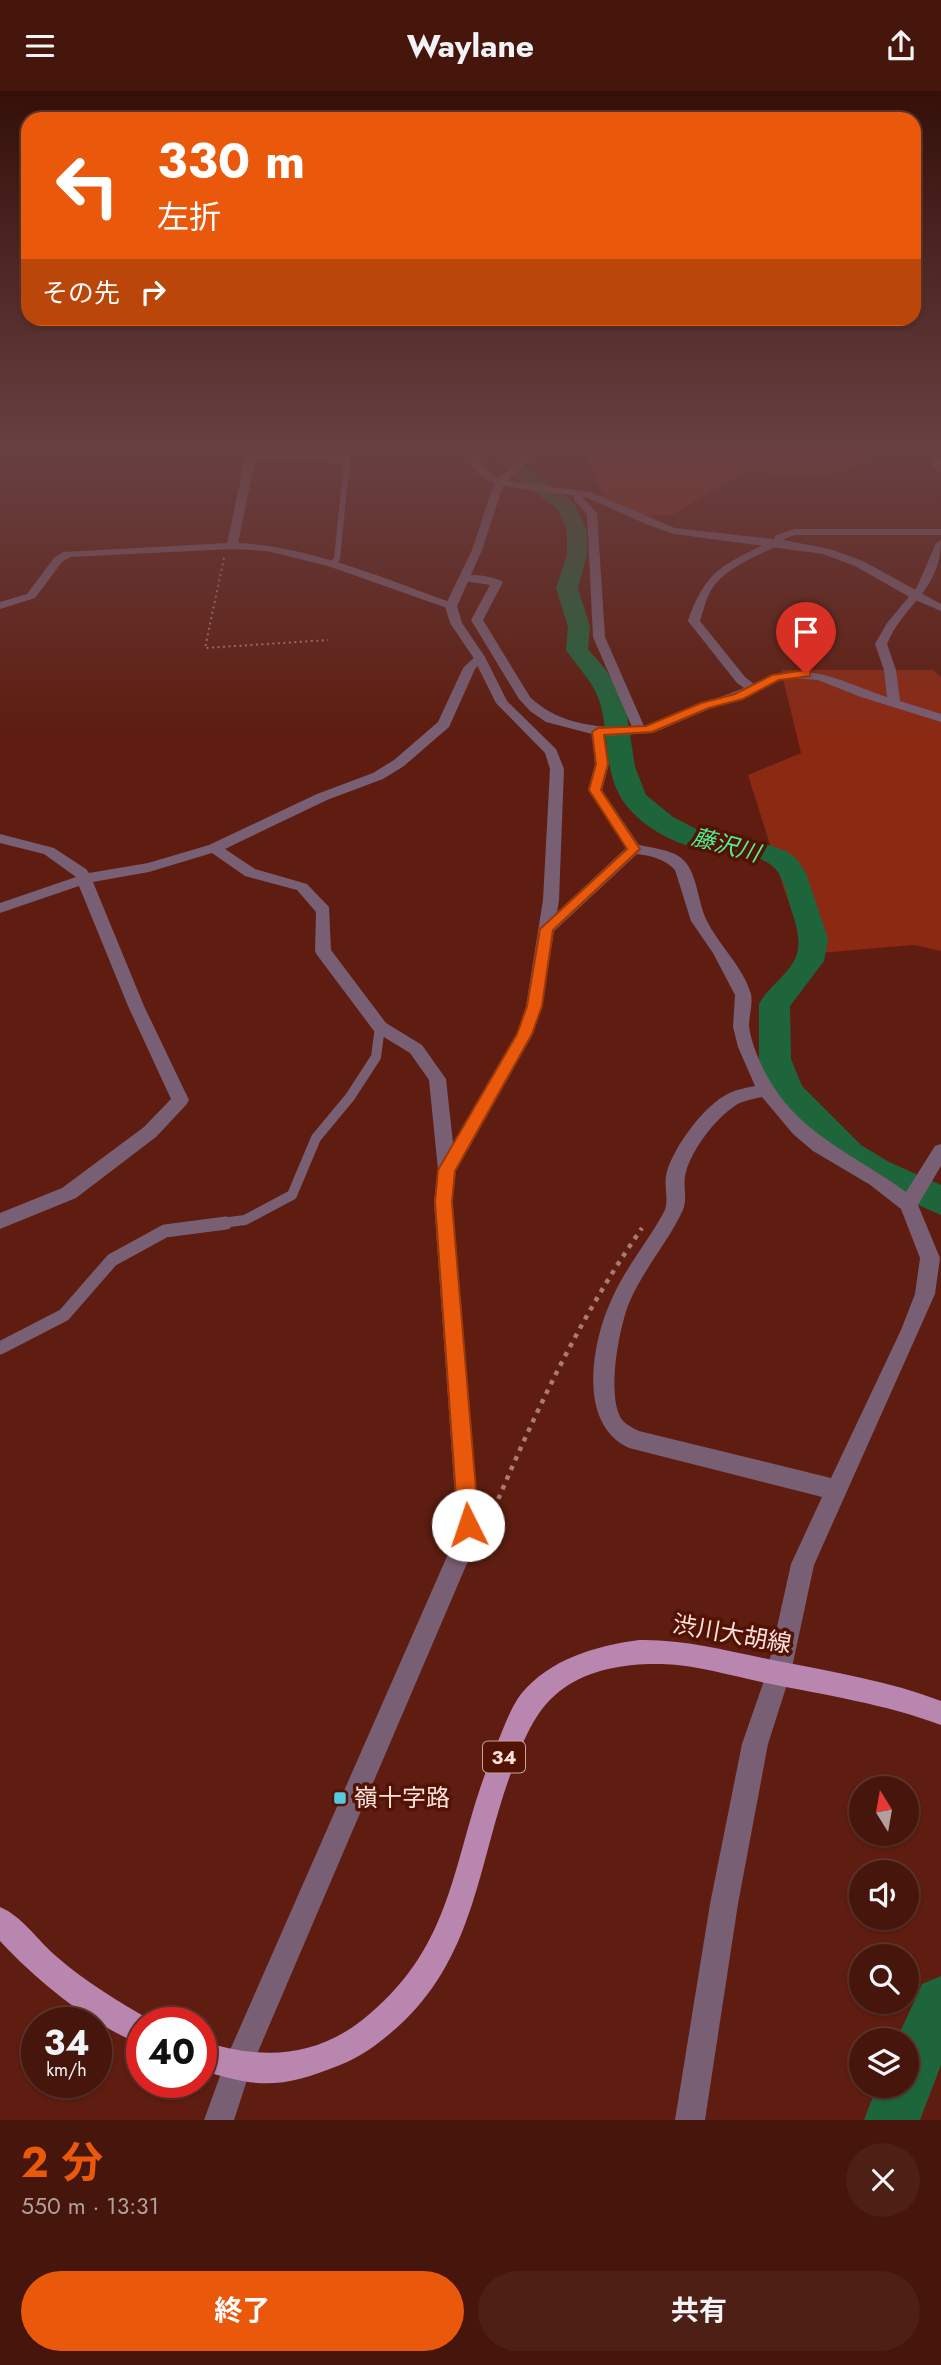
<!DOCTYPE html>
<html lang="ja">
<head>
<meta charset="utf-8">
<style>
	:root { --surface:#46160c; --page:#4d1f15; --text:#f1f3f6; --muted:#b09f9d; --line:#5e352d; --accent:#ea580c }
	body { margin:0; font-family:Jost,"Noto Sans JP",sans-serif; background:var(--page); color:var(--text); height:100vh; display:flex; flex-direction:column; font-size:26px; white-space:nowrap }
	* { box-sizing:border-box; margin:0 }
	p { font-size:23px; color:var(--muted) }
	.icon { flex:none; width:38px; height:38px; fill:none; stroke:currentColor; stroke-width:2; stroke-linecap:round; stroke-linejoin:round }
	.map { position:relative; height:2029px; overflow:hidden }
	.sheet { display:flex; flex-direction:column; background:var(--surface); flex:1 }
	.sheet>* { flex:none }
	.top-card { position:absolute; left:21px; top:21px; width:900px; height:214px; border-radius:21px; box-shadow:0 2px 5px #0004,0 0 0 2px var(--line); background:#ea580c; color:#fff; overflow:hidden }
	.needle { width:46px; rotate:349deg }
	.buttons { position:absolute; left:849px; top:1685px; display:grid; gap:14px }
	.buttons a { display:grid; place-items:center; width:70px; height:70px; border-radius:50%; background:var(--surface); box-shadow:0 2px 5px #0004,0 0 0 2px var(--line); font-size:35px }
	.speed { position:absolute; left:21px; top:1916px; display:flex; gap:14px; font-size:35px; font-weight:700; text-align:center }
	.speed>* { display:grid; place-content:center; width:91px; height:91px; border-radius:50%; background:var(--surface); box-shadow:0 2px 5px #0004,0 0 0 2px var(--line); line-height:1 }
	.speed small { font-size:18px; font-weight:400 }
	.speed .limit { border:10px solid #d22; background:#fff; color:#111 }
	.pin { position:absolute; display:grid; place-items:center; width:60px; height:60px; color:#fff; margin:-72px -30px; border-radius:50% 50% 50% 0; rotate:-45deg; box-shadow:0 0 7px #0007 }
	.pin .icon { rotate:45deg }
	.me { position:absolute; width:77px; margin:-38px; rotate:356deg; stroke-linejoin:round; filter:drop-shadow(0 0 5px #0008) }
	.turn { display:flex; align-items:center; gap:24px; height:147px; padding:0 21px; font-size:32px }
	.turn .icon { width:91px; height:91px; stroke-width:2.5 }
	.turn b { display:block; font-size:49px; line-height:60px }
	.then { display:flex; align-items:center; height:66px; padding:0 21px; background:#0003; gap:14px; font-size:26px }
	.round { display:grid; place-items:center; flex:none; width:74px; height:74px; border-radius:37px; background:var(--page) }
	.summary { display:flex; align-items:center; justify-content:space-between; height:119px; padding:0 21px }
	h1 { font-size:42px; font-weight:700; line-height:52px; color:var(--accent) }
	.cta { display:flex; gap:14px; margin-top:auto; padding:14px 21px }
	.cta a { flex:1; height:80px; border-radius:42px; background:var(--accent); color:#fff; font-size:28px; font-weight:700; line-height:80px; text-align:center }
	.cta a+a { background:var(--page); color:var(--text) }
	header { display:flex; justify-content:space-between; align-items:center; height:91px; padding:0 21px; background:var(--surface); font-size:32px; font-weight:700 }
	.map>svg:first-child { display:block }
	.green { fill:#8b2913 }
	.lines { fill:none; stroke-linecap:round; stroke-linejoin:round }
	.river { fill:#1f653c; fill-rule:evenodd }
	.path-far1 { stroke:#a97b72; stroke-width:2; stroke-dasharray:2 3.5; stroke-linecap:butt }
	.path { stroke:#a97b72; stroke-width:4.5; stroke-dasharray:4.5 6; stroke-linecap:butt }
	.service-far2 { stroke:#785f73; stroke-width:6 }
	.service-far1 { stroke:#785f73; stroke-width:10 }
	.service { stroke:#785f73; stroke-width:13 }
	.minor { fill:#785f73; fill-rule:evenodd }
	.tertiary { fill:#785f73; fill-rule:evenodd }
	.primary { fill:#b986af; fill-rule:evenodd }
	.route { fill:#ea580c; stroke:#983908; stroke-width:2 }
	.poi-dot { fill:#56c9e1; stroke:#521204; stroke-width:2.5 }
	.labels { text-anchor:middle; stroke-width:7; stroke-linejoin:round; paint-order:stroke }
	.shield { fill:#521204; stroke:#c8a39a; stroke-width:2 }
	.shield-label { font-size:19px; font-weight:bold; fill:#fae1db }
	.water-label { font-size:23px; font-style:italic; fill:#4cf293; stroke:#521204 }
	.near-street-label { font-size:24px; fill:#fae1db; stroke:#521204 }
	.near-poi-label { font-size:24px; fill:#fae1db; stroke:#521204; text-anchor:start }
</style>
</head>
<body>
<header><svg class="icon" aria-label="menu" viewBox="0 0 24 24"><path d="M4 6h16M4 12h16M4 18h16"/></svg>Waylane<svg class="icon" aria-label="share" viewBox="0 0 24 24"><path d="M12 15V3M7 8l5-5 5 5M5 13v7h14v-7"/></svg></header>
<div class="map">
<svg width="941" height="2029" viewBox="0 0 941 2029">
	<rect width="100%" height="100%" fill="#5e1d10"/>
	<!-- green -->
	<g class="green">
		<polygon points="583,359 887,359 843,381 821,384 745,381 673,423 638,424 609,417"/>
		<polygon points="781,579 933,579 941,586 941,860 913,854 808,863 784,798 748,684 801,662"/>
	</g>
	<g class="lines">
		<!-- river -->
		<g class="river">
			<path d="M503,359H523L518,365L519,370L574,412L587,439V464L578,497L590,536L588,558L606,579L621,604L627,624L635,676L646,704L673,726L704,742L754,749L786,760L796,767L806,782L828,848L824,870L790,915L791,968L802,995L861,1054L889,1071L941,1094V1124L865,1091L837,1074L776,1011L759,968V913C768,896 787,885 795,868C802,853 797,836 792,821C788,809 785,792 778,781C762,759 726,764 703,759C675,753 644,737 626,714C603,684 610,647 600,612C594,591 578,577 566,559L568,536L556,497L567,464V439L558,419L503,376L500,364Z"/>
			<polygon points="941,1885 941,1974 920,2029 864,2029 877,1995 906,1995 906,1950 896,1950 922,1893"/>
		</g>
		<!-- path-far1 -->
		<polyline class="path-far1" points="224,467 205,557 328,549"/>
		<!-- path -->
		<path class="path" d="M485,1424L497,1411C538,1315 582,1223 642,1137"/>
		<!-- service-far2 -->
		<g class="service-far2">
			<polyline points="250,365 347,369"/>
			<polyline points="332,473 337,468 348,359"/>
		</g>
		<!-- service-far1 -->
		<polyline class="service-far1" points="214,1133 245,1129 292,1104 316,1047 350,1006 376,966 380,936"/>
		<!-- service -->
		<polyline class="service" points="0,1257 64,1224 112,1169 165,1140 226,1132"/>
		<!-- minor -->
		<g class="minor">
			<path d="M247,359H257L238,452C313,456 385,488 455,513V517H447L328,475L267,460L232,458L70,466L62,471L35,507L0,518V511L27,503L54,467L63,461L227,452Z"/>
			<polygon points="925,359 935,359 941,370 941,382 936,379"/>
			<path d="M574,400H582L584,408L597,422L605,546L644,635L744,597L737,592L688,530C707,476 725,474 773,449L776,444L794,438H941V444H795L784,448L781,453C756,466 722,477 709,503C705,511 703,521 700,530L745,586L754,593C806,566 837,590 887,606L884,579L875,553L887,532L917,496L936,452L941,449C941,500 904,512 887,553L896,579L900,610L941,623V631L861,606L818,589L793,587L779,589L743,608L709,618L653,642L605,645L609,673L602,699L639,754C652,757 668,758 680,766C698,779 697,811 707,830C719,854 743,876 751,903C753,913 749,925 749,935C751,954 763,979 773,995C804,1045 860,1067 906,1101L935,1055L941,1053V1075L918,1114L940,1167L935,1203L814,1474L791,1581L768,1653L738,1813L705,2029H675L710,1813L742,1653L767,1581L791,1473L822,1406L629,1357C578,1334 591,1255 610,1212C624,1178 648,1151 665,1119C669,1106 663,1093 667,1080C675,1055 701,1019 724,1005C733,999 745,997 755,995L738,956L733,936L735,904L713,862L691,830L675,779C665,768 652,765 637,763L552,842L547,843L539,838L626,757L588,699L595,673L592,643L546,631L530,620L519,608L471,529L490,494L464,490L458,487C468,481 493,485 503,491L483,529L530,606C558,633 595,637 632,636L593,546L587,423L574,409ZM762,1006L793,1043L813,1060L869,1093L901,1118L920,1167L915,1203L901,1239L831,1387L639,1340C631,1336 622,1332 619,1323C608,1297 619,1238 629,1212C643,1179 668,1151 683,1119C688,1106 682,1094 686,1081C692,1058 716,1027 736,1014C743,1010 753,1008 762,1006Z"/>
			<polygon points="479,562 485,566 475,578 449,636 404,675 383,688 327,709 225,758 255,778 307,793 329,816 331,859 386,932 422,954 446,988 456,1079 453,1084 447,1086 441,1084 438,1079 429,989 410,962 374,940 317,864 315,860 316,821 297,799 245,785 212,762 149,781 93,791 144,915 189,1009 186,1014 156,1046 76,1107 0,1138 0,1122 62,1097 144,1036 171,1008 128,915 79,795 0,822 0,812 76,786 44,763 0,752 0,743 54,757 86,778 89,782 148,772 209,754 317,703 373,682 394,669 438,631 463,577"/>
		</g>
		<!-- tertiary -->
		<path class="tertiary" d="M468,359H478C481,374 485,380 499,387L528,359H539L507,390L590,401L675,437L783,449L830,458L863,470L941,513V520L913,508L855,475L823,463L674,443L648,434L585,406L503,395L482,459L457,515L462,532L485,566L507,610L556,658L564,678L559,809L542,915L533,943L456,1080L452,1111L479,1434L471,1463L251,1977L234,2029H204L227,1966L452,1454L457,1434L434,1111L438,1079L517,943L526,915L543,809L550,678L545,662L496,612L473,566L450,532L445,515L472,459L494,392C478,384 471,377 468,359Z"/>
		<!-- primary -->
		<g class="primary">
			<path d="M639,1549C686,1548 731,1561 778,1570C833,1581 889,1590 941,1610V1634C885,1613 825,1604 766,1592C732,1585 697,1574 662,1573C631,1572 596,1577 570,1593C540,1611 528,1639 516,1669C479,1760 479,1857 405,1929C385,1948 365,1964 340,1974C283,1997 260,1998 201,1979V1950C258,1968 312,1968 361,1930C459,1853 450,1765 494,1660C502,1642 509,1619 521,1603C550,1568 595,1555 639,1549Z"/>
			<path d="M0,1816C22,1825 39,1851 57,1866C86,1891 119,1911 152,1930L153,1932H142V1954C89,1932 39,1892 0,1850Z"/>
		</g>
	</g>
	<!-- sky -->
	<linearGradient id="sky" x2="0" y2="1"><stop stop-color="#341009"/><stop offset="0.56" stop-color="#684042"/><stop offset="1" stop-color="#684042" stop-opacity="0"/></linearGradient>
	<rect width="941" height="643" fill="url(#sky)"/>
	<!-- route -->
	<polygon class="route" points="806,579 810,580 810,585 779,589 743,608 709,617 652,641 604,644 608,673 601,699 640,758 553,839 542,915 532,943 455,1080 452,1111 479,1434 476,1441 468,1444 461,1441 458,1434 435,1111 438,1079 517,943 527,915 540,838 627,758 589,699 596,673 592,641 598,637 646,635 701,612 735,603 772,584"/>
	<!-- markers -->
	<rect class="poi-dot" x="333" y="1700" width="14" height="14" rx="3.5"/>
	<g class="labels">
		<!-- shield labels -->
		<rect class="shield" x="483" y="1650.5" width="42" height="31" rx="5"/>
		<g class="shield-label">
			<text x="504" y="1673">34</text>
		</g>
		<!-- water labels -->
		<g class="water-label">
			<text transform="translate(726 754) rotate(15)" y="8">藤沢川</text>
		</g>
		<!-- near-street labels -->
		<g class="near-street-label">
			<text transform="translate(732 1543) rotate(10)" y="8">渋川大胡線</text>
		</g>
		<!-- near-poi labels -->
		<g class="near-poi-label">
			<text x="354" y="1715">嶺十字路</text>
		</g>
	</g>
</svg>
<div class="buttons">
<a><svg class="needle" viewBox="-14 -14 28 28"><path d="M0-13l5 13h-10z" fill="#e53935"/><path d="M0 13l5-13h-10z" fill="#b09f9d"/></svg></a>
<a><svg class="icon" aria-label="sound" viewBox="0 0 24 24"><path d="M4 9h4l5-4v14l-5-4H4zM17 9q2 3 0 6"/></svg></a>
<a><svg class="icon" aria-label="search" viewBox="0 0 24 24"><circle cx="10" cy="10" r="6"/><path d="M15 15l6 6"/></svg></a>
<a><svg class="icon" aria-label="layers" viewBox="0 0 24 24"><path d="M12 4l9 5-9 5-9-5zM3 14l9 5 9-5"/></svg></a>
</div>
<div class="speed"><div>34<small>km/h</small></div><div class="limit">40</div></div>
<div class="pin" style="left:806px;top:583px;background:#d93025"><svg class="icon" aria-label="arrive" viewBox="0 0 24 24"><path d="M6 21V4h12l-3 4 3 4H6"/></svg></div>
<svg class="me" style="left:468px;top:1434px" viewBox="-20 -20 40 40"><circle r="19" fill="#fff"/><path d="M0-13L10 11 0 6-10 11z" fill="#ea580c"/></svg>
<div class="top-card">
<div class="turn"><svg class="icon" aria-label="left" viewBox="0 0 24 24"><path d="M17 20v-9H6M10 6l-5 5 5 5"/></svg><div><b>330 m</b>左折</div></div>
<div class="then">その先<svg class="icon" aria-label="right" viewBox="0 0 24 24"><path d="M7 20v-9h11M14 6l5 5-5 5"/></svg></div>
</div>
</div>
<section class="sheet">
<div class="summary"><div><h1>2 分</h1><p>550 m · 13:31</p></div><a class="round"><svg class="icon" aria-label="close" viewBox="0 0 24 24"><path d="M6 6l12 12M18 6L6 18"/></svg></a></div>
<div class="cta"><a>終了</a><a>共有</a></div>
</section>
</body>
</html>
